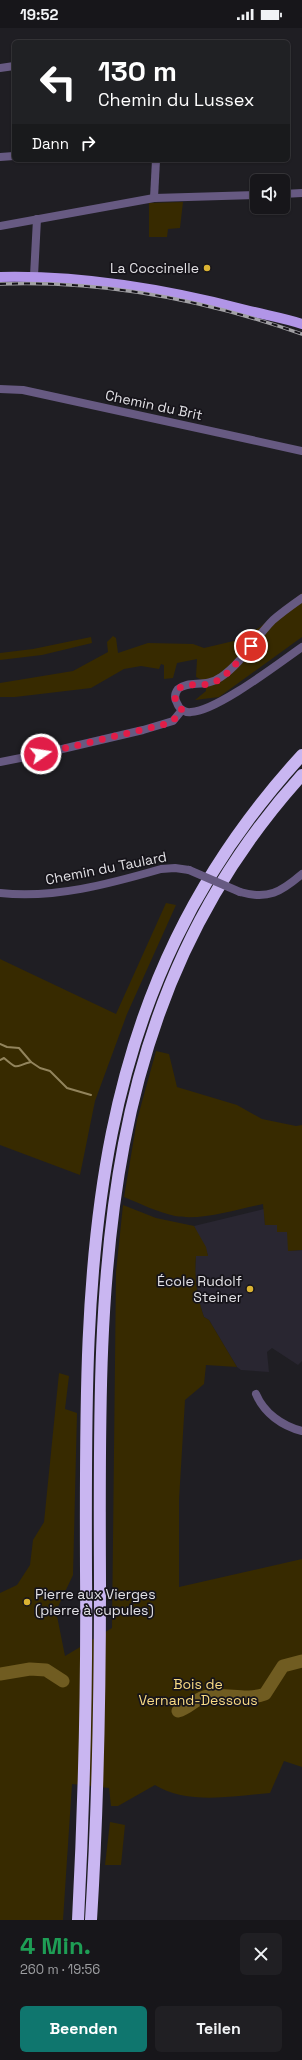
<!DOCTYPE html>
<html lang="de">
<head>
<meta charset="utf-8">
<style>
	:root { --surface:#17161a; --page:#201f23; --text:#f1f3f6; --muted:#9e9fa2; --line:#363539; --accent:#0f766e }
	body { margin:0; font-family:"Space Grotesk",sans-serif; background:var(--page); color:var(--text); height:100vh; display:flex; flex-direction:column; font-size:15px; white-space:nowrap }
	* { box-sizing:border-box; margin:0 }
	p { font-size:13px; color:var(--muted) }
	.icon { flex:none; width:22px; height:22px; fill:none; stroke:currentColor; stroke-width:2; stroke-linecap:round; stroke-linejoin:round }
	.map { position:relative; height:1892px; overflow:hidden }
	.drawer { display:flex; flex-direction:column; background:var(--surface); flex:1 }
	.drawer>* { flex:none }
	.hud { position:absolute; left:12px; top:12px; width:278px; height:122px; border-radius:6px; box-shadow:0 1px 3px #0004,0 0 0 1px var(--line); background:#202124; color:#fff; overflow:hidden }
	.tools { position:absolute; left:250px; top:146px; display:grid; gap:8px }
	.tools a { display:grid; place-items:center; width:40px; height:40px; border-radius:6px; background:var(--surface); box-shadow:0 1px 3px #0004,0 0 0 1px var(--line); font-size:20px }
	.pin { position:absolute; display:grid; place-items:center; width:34px; height:34px; color:#fff; margin:-17px; border:2px solid #fff; border-radius:50%; box-shadow:0 1px 4px #0007 }
	.me { position:absolute; width:44px; margin:-22px; rotate:77deg; stroke-linejoin:round; filter:drop-shadow(0 0 3px #0008) }
	.turn { display:flex; align-items:center; gap:14px; height:84px; padding:0 20px; font-size:18px }
	.turn .icon { width:52px; height:52px; stroke-width:2.5 }
	.turn b { display:block; font-size:28px; line-height:34px }
	.then { display:flex; align-items:center; height:38px; padding:0 20px; background:#0003; gap:8px; font-size:15px }
	.round { display:grid; place-items:center; flex:none; width:42px; height:42px; border-radius:6px; background:var(--page) }
	.headline { display:flex; align-items:center; justify-content:space-between; height:68px; padding:0 20px }
	h1 { font-size:24px; font-weight:700; line-height:30px; color:#1e9e55 }
	.button { display:flex; gap:8px; margin-top:auto; padding:8px 20px }
	.button a { flex:1; height:46px; border-radius:6px; background:var(--accent); color:#fff; font-size:16px; font-weight:700; line-height:46px; text-align:center }
	.button a+a { background:var(--page); color:var(--text) }
	.status { display:flex; justify-content:space-between; align-items:center; height:28px; padding:0 20px; background:var(--surface); direction:ltr }
	.status svg { height:11px; fill:currentColor }
	.map>svg:first-child { display:block }
	.built { fill:#292631 }
	.green { fill:#372a00 }
	.lines { fill:none; stroke-linecap:round; stroke-linejoin:round }
	.stream { stroke:#92845c; stroke-width:2 }
	.river { stroke:#705c21; stroke-width:13 }
	.street { stroke:#675a82; stroke-width:8 }
	.primary { stroke:#b195e7; stroke-width:10 }
	.highway { stroke:#c9b6f1; stroke-width:12 }
	.rail-casing { stroke:#a2a1a5; stroke-width:3.5 }
	.rail { stroke:#16141a; stroke-width:2; stroke-dasharray:6; stroke-linecap:butt }
	.street-bridge { stroke:#675a82; stroke-width:8 }
	.route { stroke:#e11d48; stroke-width:7; stroke-dasharray:0 12.6 }
	.poi-dot { fill:#dab333; stroke:#16141a; stroke-width:1.5 }
	.labels { text-anchor:middle; stroke-width:3.5; stroke-linejoin:round; paint-order:stroke }
	.poi-label { font-size:14px; fill:#e2e1e5; stroke:#16141a; text-anchor:end }
	.street-label { font-size:14px; fill:#e2e1e5; stroke:#16141a }
	.park-label { font-size:14px; fill:#f9da84; stroke:#16141a }
</style>
</head>
<body>
<div class="status"><b>19:52</b><svg viewBox="0 0 49 12"><path d="M0 12V9h3v3zM5 12V6h3v6zM10 12V3h3v9zM15 12V0h3v12zM26 1h20v11H26zM47 4h2v5h-2z"/></svg></div>
<div class="map">
<svg width="302" height="1892" viewBox="0 0 302 1892">
	<rect width="100%" height="100%" fill="#1f1e23"/>
	<!-- built -->
	<polygon class="built" points="264,1181 265,1197 277,1197 288,1204 288,1223 302,1222 302,1333 298,1337 272,1320 267,1324 269,1344 241,1342 237,1339 209,1292 204,1289 200,1277 195,1245 196,1228 208,1227 194,1198"/>
	<!-- green -->
	<g class="green">
		<polygon points="183,174 180,200 168,201 167,209 149,209 149,175"/>
		<polygon points="302,565 302,609 219,669 195,672 206,663 206,654 196,649 197,631 177,635 173,650 164,651 164,637 161,636 159,641 141,638 124,641 91,660 15,669 0,669 0,655 73,643 108,624 107,614 113,608 116,610 118,625 148,615 193,616 204,620 238,612 260,599"/>
		<polygon points="91,609 92,615 42,627 0,632 0,625 33,621"/>
		<polygon points="166,875 176,877 127,986 95,1073 80,1147 0,1117 0,931 116,986"/>
		<path d="M156,1023L169,1026L177,1059L237,1077L262,1091L296,1098L302,1097V1222L288,1223L287,1204H277V1197H265L263,1176C237,1181 202,1193 175,1188C157,1184 141,1176 124,1169L137,1092Z"/>
		<path d="M123,1177L156,1190L194,1198L206,1219L208,1228H196C194,1249 197,1269 204,1289L209,1292L237,1339L206,1337L204,1356L185,1372L179,1472V1559L302,1531V1739L284,1733L270,1765C235,1768 186,1777 155,1757L118,1778H111L109,1760L72,1756L63,1892H0V1565L17,1557L30,1537L33,1512L44,1494L59,1345L69,1348L65,1381L77,1385L73,1547L56,1583L65,1628L112,1600L116,1244Z"/>
		<polygon points="110,1794 125,1797 121,1837 105,1837"/>
	</g>
	<g class="lines">
		<!-- stream -->
		<g class="stream">
			<polyline points="0,1016 7,1019 19,1020 31,1034 40,1040 50,1043 67,1060 91,1067"/>
			<path d="M0,1032L4,1030C19,1043 14,1038 31,1034"/>
		</g>
		<!-- river -->
		<g class="river">
			<polyline points="0,1646 30,1641 46,1642 63,1653"/>
			<path d="M178,1683C190,1680 196,1669 209,1668C228,1665 246,1673 265,1666L283,1638L302,1633"/>
		</g>
		<!-- street -->
		<g class="street">
			<polyline points="0,40 14,38"/>
			<polyline points="0,129 14,128"/>
			<polyline points="283,166 302,165"/>
			<polyline points="154,170 156,132"/>
			<polyline points="0,198 154,170 257,167"/>
			<polyline points="34,248 37,191"/>
			<polyline points="0,361 23,362 302,423"/>
			<path d="M302,570C292,577 282,584 273,592C255,610 242,635 221,649C206,660 189,652 178,661C175,665 174,670 177,675C179,681 185,685 191,684C217,683 279,635 302,619"/>
			<polyline points="0,734 41,726 143,702 173,693 182,682"/>
			<path d="M240,864C268,872 281,864 302,846"/>
			<path d="M0,865C54,871 109,856 161,841L175,840L189,842"/>
			<path d="M256,1366C264,1385 282,1398 302,1403"/>
		</g>
		<!-- primary -->
		<path class="primary" d="M0,249C84,247 165,261 246,282C265,287 284,290 302,296"/>
		<!-- highway -->
		<g class="highway">
			<path d="M78,1892C84,1776 87,1660 86,1543C85,1237 81,968 302,727"/>
			<path d="M91,1892C98,1780 100,1668 100,1556C99,1262 91,981 302,747"/>
		</g>
		<defs>
			<path id="rail" d="M0,256C103,252 205,272 302,306"/>
		</defs>
		<!-- rail casing -->
		<use href="#rail" class="rail-casing"/>
		<!-- rail -->
		<use href="#rail" class="rail"/>
		<!-- street-bridge -->
		<polyline class="street-bridge" points="189,842 240,864"/>
	</g>
	<g class="lines">
		<!-- route -->
		<path class="route" d="M41,726L166,696L176,690L182,682L175,671L178,661C187,654 198,658 209,656C227,651 239,631 251,618"/>
	</g>
	<!-- markers -->
	<g class="poi-dot">
		<circle cx="207" cy="240" r="4"/>
		<circle cx="250" cy="1261" r="4"/>
		<circle cx="27" cy="1574" r="4"/>
	</g>
	<g class="labels">
		<!-- poi labels -->
		<g class="poi-label">
			<text x="199" y="245">La Coccinelle</text>
			<text x="242" y="1258">École Rudolf<tspan x="242" dy="16">Steiner</tspan></text>
			<text x="35" y="1571" text-anchor="start">Pierre aux Vierges<tspan x="35" dy="16">(pierre à cupules)</tspan></text>
		</g>
		<!-- street labels -->
		<g class="street-label">
			<text transform="translate(154 377) rotate(12)" y="5">Chemin du Brit</text>
			<text transform="translate(106 840) rotate(-11)" y="5">Chemin du Taulard</text>
		</g>
		<!-- park labels -->
		<g class="park-label">
			<text x="198" y="1661">Bois de<tspan x="198" dy="16">Vernand-Dessous</tspan></text>
		</g>
	</g>
</svg>
<div class="tools">
<a><svg class="icon" aria-label="sound" viewBox="0 0 24 24"><path d="M4 9h4l5-4v14l-5-4H4zM17 9q2 3 0 6"/></svg></a>
</div>
<div class="pin" style="left:251px;top:618px;background:#d93025"><svg class="icon" aria-label="arrive" viewBox="0 0 24 24"><path d="M6 21V4h12l-3 4 3 4H6"/></svg></div>
<svg class="me" style="left:41px;top:726px" viewBox="-20 -20 40 40"><circle r="17" fill="#e11d48" stroke="#fff" stroke-width="3"/><path d="M0-11L8 9 0 5-8 9z" fill="#fff"/></svg>
<div class="hud">
<div class="turn"><svg class="icon" aria-label="left" viewBox="0 0 24 24"><path d="M17 20v-9H6M10 6l-5 5 5 5"/></svg><div><b>130 m</b>Chemin du Lussex</div></div>
<div class="then">Dann<svg class="icon" aria-label="right" viewBox="0 0 24 24"><path d="M7 20v-9h11M14 6l5 5-5 5"/></svg></div>
</div>
</div>
<section class="drawer">
<div class="headline"><div><h1>4 Min.</h1><p>260 m · 19:56</p></div><a class="round"><svg class="icon" aria-label="close" viewBox="0 0 24 24"><path d="M6 6l12 12M18 6L6 18"/></svg></a></div>
<div class="button"><a>Beenden</a><a>Teilen</a></div>
</section>
</body>
</html>
